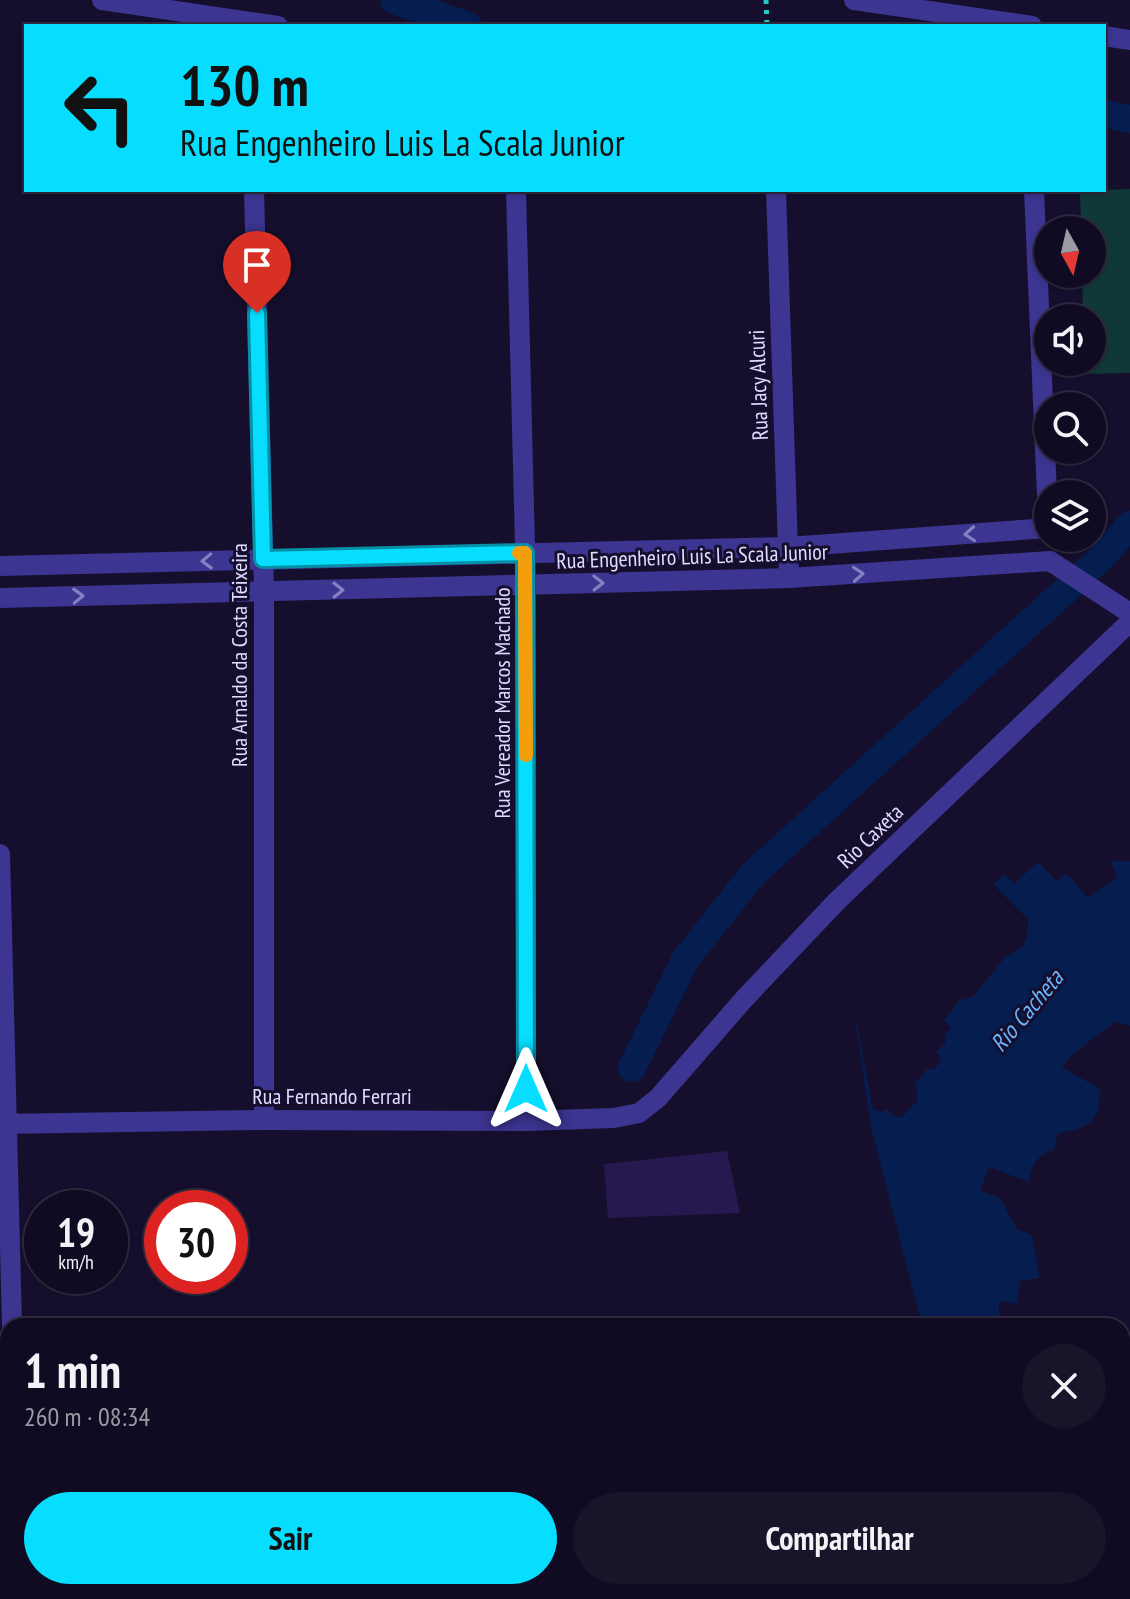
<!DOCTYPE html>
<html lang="pt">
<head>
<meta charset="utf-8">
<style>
	:root { --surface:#100b22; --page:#19142a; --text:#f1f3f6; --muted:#9c9ba5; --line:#302b40; --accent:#07ddff }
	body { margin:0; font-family:"PT Sans Narrow",sans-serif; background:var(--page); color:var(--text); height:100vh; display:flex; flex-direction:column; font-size:30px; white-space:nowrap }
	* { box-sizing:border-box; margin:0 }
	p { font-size:26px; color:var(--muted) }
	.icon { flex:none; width:44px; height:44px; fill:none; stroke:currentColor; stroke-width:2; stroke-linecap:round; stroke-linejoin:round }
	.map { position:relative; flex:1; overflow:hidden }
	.sheet { position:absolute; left:0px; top:1318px; width:1130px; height:282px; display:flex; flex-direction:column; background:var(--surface); border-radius:24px 24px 0 0; box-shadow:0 2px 6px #0004,0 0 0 2px var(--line) }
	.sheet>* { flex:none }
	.guide { position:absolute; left:24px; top:24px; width:1082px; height:168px; border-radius:0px; box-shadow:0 2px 6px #0004,0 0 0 2px var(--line); background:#07ddff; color:#111; overflow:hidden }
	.needle { width:52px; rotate:172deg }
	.fabs { position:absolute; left:1034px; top:216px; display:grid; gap:16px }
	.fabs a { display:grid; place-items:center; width:72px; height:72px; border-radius:50%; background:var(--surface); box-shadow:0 2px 6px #0004,0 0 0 2px var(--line); font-size:40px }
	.speed { position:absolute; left:24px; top:1190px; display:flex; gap:16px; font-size:40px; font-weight:700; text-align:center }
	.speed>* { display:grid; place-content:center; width:104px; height:104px; border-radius:50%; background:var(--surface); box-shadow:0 2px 6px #0004,0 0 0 2px var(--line); line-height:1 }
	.speed small { font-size:20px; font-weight:400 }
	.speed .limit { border:12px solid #d22; background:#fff; color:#111 }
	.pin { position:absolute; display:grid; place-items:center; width:68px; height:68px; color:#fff; margin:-82px -34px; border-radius:50% 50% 50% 0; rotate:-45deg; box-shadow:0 0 8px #0007 }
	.pin .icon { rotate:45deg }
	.me { position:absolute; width:88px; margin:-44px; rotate:0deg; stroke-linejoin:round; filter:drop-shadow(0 0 6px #0008) }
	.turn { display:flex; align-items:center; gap:28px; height:168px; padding:0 24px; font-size:36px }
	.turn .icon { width:104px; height:104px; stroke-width:2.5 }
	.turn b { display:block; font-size:56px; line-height:68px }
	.round { display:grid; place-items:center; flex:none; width:84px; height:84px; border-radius:42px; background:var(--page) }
	.head { display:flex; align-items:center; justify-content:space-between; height:136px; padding:0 24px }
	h1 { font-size:48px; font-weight:800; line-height:60px }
	.primary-button { display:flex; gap:16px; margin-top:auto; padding:16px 24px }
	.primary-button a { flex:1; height:92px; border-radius:48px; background:var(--accent); color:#111; font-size:32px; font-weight:800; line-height:92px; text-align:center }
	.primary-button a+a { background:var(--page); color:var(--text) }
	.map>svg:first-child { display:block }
	.green { fill:#113838 }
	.water { fill:#051d4f }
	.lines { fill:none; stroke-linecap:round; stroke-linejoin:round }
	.canal { stroke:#051d4f; stroke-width:28 }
	.building { fill:#261950 }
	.path { stroke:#24cac6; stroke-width:5; stroke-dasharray:4 6; stroke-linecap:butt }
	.minor { stroke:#3c3591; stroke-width:20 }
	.oneway { stroke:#8680c2 }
	.route-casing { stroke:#0590a6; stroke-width:20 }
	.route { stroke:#07ddff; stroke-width:14 }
	.slow { stroke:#f59e0b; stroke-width:14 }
	.labels { text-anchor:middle; stroke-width:6; stroke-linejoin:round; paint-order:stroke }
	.street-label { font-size:22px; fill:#e0dbff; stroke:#150f2d }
	.water-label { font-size:24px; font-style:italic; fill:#69b4ff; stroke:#150f2d }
</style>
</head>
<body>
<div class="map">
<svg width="1130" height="1599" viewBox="0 0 1130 1599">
	<rect width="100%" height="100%" fill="#150f2d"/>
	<!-- green -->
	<polygon class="green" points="1130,189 1130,373 1084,374 1083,362 1092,362 1092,318 1083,318 1082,274 1092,274 1092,230 1081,230 1080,191"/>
	<!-- water -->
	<g class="water">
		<path d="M1110,861H1130V1026L1117,1022L1111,1025L1073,1054L1062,1067L1100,1089C1100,1123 1090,1127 1058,1133L1054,1150C1036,1156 1032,1164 1029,1182L989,1167L980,1190L1000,1198L1017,1229L1032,1235L1040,1278L1020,1281L1017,1304L999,1301V1318L1011,1320V1326H922L871,1127L852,1000L873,1110L883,1112L886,1109L896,1117H902L918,1100L915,1084L928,1068L934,1070L942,1059L936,1052L946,1042L944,1035L951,1028L944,1020L960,1000L973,997L1005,957L1022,947L1027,936L1028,919L993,884L1004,875L1015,883L1038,862L1057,881L1066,873L1088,898L1118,877Z"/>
		<polygon points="989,1592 1103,1592 1104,1599 991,1599"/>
	</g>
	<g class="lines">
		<!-- canal -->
		<g class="canal">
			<polyline points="394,0 468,26"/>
			<polyline points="1104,114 1130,119"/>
			<polyline points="632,1068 685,960 753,874 1100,559 1130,525"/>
		</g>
	</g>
	<!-- building -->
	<g class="building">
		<polygon points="727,1151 740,1213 608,1218 604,1164"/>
		<polygon points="3,1518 8,1539 8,1562 0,1564 0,1519"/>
		<rect x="73" y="1592" width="95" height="7"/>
		<rect x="325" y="1592" width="546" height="7"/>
	</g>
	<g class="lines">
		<!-- path -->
		<polyline class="path" points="766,0 767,26"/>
		<!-- minor -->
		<g class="minor">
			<polyline points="102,0 278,26"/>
			<polyline points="854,0 1032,26"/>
			<polyline points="1104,36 1130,40"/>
			<polyline points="254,190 264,591 264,1120"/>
			<polyline points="516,190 526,585 526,1121"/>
			<polyline points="776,190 789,578"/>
			<polyline points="1034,190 1048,519"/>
			<polyline points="1050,561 1130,613"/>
			<polyline points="0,566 788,547 1048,528"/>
			<polyline points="0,598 789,578 1050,561"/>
			<polyline points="0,854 12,1326"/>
			<polyline points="0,1124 264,1120 526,1121 614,1118 639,1113 658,1098 745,998 837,901 1130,622"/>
			<polyline points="0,1378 8,1376"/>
			<polyline points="24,1592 25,1599"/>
			<polyline points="232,1592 232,1599"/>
			<polyline points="898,1592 899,1599"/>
		</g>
	</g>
	<!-- one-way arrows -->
	<defs><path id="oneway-chevron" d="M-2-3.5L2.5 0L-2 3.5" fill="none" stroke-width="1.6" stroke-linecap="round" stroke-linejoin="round" transform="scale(2)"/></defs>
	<g class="oneway">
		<use href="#oneway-chevron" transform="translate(970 534) rotate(176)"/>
		<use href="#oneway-chevron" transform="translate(207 561) rotate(178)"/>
		<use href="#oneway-chevron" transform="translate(858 574) rotate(-4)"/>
		<use href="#oneway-chevron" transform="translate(598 583) rotate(-1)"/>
		<use href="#oneway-chevron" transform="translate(338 590) rotate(-1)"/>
		<use href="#oneway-chevron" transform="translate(78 596) rotate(-2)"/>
	</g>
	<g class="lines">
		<defs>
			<polyline id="route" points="257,313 263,559 525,553 526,1089"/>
		</defs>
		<!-- route casing -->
		<use href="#route" class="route-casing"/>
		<!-- route -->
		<use href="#route" class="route"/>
		<!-- slow -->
		<polyline class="slow" points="519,553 525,553 526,755"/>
	</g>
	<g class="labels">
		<!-- street labels -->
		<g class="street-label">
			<text transform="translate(758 385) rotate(-92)" y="8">Rua Jacy Alcuri</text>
			<text transform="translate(692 556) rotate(-2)" y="8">Rua Engenheiro Luis La Scala Junior</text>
			<text transform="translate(239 655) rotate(-90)" y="8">Rua Arnaldo da Costa Teixeira</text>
			<text transform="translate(502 703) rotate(-90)" y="8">Rua Vereador Marcos Machado</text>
			<text transform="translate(870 836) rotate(-44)" y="8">Rio Caxeta</text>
			<text x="332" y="1104">Rua Fernando Ferrari</text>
		</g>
		<!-- water labels -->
		<g class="water-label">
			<text transform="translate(1027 1011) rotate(-50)" y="8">Rio Cacheta</text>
		</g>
	</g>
</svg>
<div class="fabs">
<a><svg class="needle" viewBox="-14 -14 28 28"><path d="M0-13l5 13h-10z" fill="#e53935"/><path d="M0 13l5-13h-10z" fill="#9c9ba5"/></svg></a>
<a><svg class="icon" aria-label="sound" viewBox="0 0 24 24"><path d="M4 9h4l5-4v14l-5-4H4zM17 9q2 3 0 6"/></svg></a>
<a><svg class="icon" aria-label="search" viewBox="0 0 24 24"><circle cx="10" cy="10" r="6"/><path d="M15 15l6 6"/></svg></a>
<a><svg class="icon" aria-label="layers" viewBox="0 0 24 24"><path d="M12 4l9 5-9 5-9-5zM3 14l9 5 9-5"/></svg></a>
</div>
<div class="speed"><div>19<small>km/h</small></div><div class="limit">30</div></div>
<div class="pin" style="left:257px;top:313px;background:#d93025"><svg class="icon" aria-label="arrive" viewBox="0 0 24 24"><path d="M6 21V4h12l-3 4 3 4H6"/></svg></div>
<svg class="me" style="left:526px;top:1089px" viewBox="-20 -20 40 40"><path d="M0-17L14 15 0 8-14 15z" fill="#07ddff" stroke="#fff" stroke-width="4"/></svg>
<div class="guide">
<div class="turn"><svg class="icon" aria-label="left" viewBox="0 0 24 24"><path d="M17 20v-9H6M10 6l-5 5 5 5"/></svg><div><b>130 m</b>Rua Engenheiro Luis La Scala Junior</div></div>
</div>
<section class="sheet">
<div class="head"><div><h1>1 min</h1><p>260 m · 08:34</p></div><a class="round"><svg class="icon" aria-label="close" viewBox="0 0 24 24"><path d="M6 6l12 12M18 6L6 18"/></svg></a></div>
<div class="primary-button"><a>Sair</a><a>Compartilhar</a></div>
</section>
</div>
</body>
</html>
